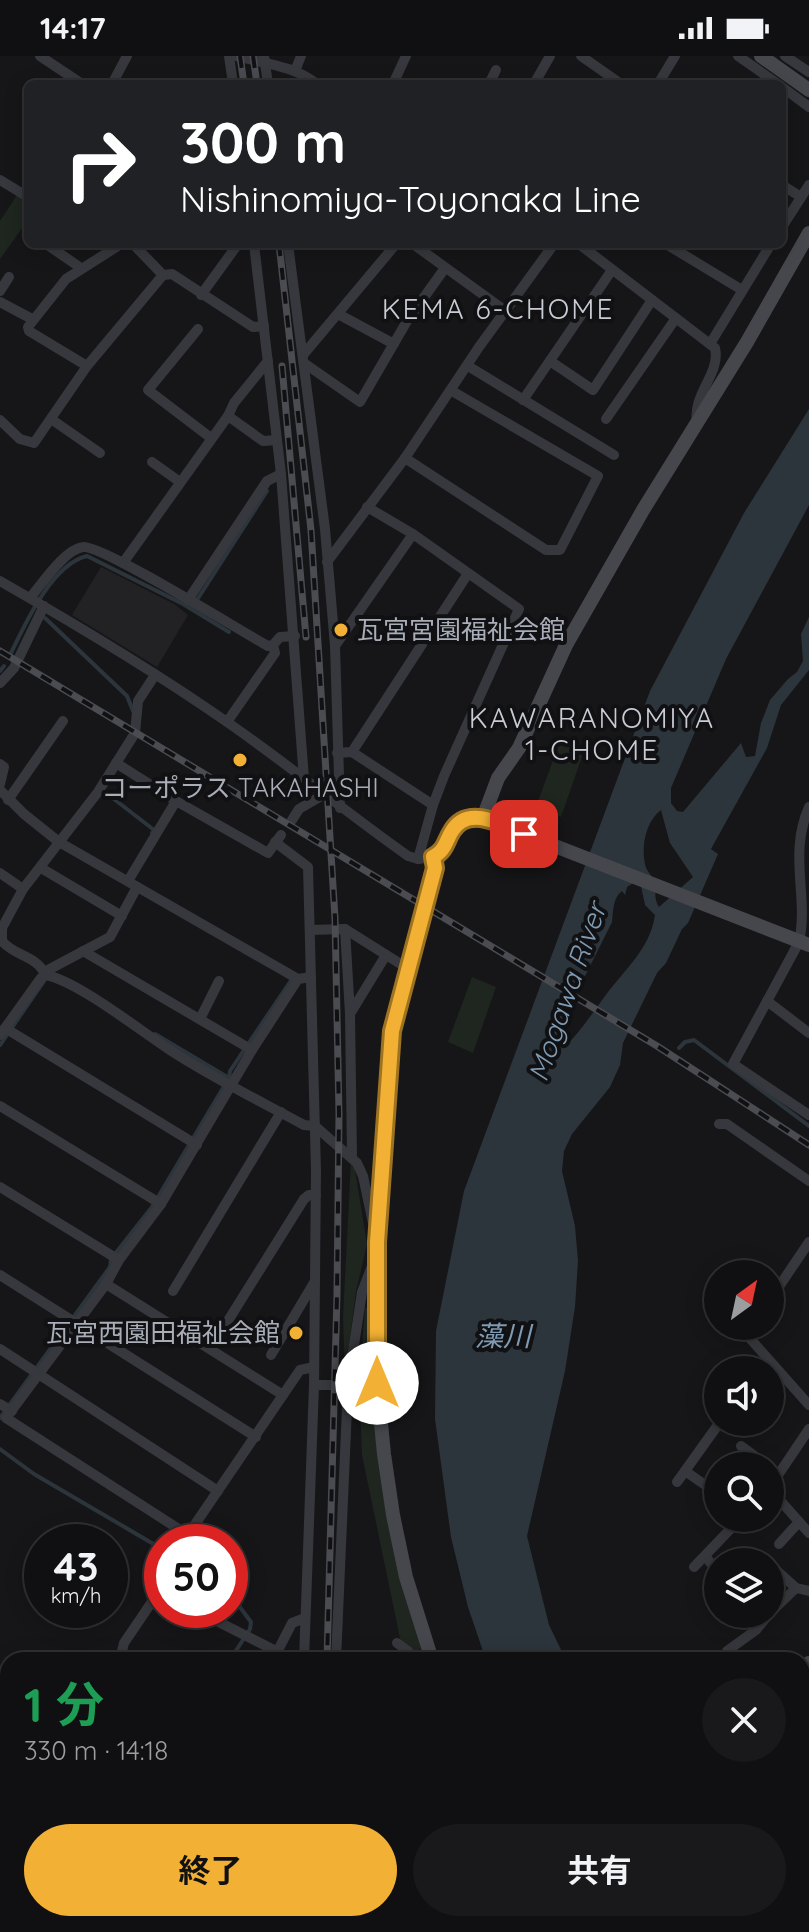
<!DOCTYPE html>
<html lang="ja">
<head>
<meta charset="utf-8">
<style>
	:root { --surface:#101012; --page:#19191b; --text:#f1f3f6; --muted:#9c9d9f; --line:#303032; --accent:#f2b134 }
	body { margin:0; font-family:Quicksand,"Noto Sans JP",sans-serif; background:var(--page); color:var(--text); height:100vh; display:flex; flex-direction:column; font-size:30px; white-space:nowrap }
	* { box-sizing:border-box; margin:0 }
	p { font-size:26px; color:var(--muted) }
	.icon { flex:none; width:44px; height:44px; fill:none; stroke:currentColor; stroke-width:2; stroke-linecap:round; stroke-linejoin:round }
	.map { position:relative; flex:1; overflow:hidden }
	.drawer { position:absolute; left:0px; top:1596px; width:810px; height:280px; display:flex; flex-direction:column; background:var(--surface); border-radius:24px 24px 0 0; box-shadow:0 4px 20px #0003,0 0 0 2px var(--line) }
	.drawer>* { flex:none }
	.hud { position:absolute; left:24px; top:24px; width:762px; height:168px; border-radius:12px; box-shadow:0 4px 20px #0003,0 0 0 2px var(--line); background:#202124; color:#fff; overflow:hidden }
	.needle { width:52px; rotate:33deg }
	.controls { position:absolute; left:704px; top:1204px; display:grid; gap:16px }
	.controls a { display:grid; place-items:center; width:80px; height:80px; border-radius:50%; background:var(--surface); box-shadow:0 4px 20px #0003,0 0 0 2px var(--line); font-size:40px }
	.speed { position:absolute; left:24px; top:1468px; display:flex; gap:16px; font-size:40px; font-weight:700; text-align:center }
	.speed>* { display:grid; place-content:center; width:104px; height:104px; border-radius:50%; background:var(--surface); box-shadow:0 4px 20px #0003,0 0 0 2px var(--line); line-height:1 }
	.speed small { font-size:20px; font-weight:400 }
	.speed .limit { border:12px solid #d22; background:#fff; color:#111 }
	.pin { position:absolute; display:grid; place-items:center; width:68px; height:68px; color:#fff; margin:-34px; border-radius:16px; box-shadow:0 4px 12px #0006 }
	.me { position:absolute; width:88px; margin:-44px; rotate:0deg; stroke-linejoin:round; filter:drop-shadow(0 0 6px #0008) }
	.turn { display:flex; align-items:center; gap:28px; height:168px; padding:0 24px; font-size:36px }
	.turn .icon { width:104px; height:104px; stroke-width:2.5 }
	.turn b { display:block; font-size:56px; line-height:68px }
	.round { display:grid; place-items:center; flex:none; width:84px; height:84px; border-radius:42px; background:var(--page) }
	.overview { display:flex; align-items:center; justify-content:space-between; height:136px; padding:0 24px }
	h1 { font-size:48px; font-weight:700; line-height:60px; color:#1e9e55 }
	.action { display:flex; gap:16px; margin-top:auto; padding:16px 24px }
	.action a { flex:1; height:92px; border-radius:48px; background:var(--accent); color:#111; font-size:32px; font-weight:700; line-height:92px; text-align:center }
	.action a+a { background:var(--page); color:var(--text) }
	.status { display:flex; justify-content:space-between; align-items:center; height:56px; padding:0 40px; background:var(--surface); direction:ltr }
	.status svg { height:22px; fill:currentColor }
	.map>svg:first-child { display:block }
	.built { fill:#222225 }
	.green { fill:#1e261f }
	.water { fill:#2c353c; fill-rule:evenodd }
	.lines { fill:none; stroke-linecap:round; stroke-linejoin:round }
	.stream { stroke:#2c353c; stroke-width:4 }
	.street { stroke:#37383d; stroke-width:10 }
	.secondary { stroke:#45474d; stroke-width:14 }
	.rail-casing { stroke:#4a4c52; stroke-width:7 }
	.rail { stroke:#111113; stroke-width:4; stroke-dasharray:12; stroke-linecap:butt }
	.route-casing { stroke:#9d7322; stroke-width:20 }
	.route { stroke:#f2b134; stroke-width:14 }
	.poi-dot { fill:#f2b134; stroke:#111113; stroke-width:3 }
	.labels { text-anchor:middle; stroke-width:8; stroke-linejoin:round; paint-order:stroke }
	.poi-label { font-size:26px; fill:#a8adb8; stroke:#111113; text-anchor:start }
	.neighbourhood-label { font-size:28px; letter-spacing:2px; fill:#c9ccd4; stroke:#111113 }
	.water-label { font-size:28px; font-style:italic; fill:#7f9bb3; stroke:#111113 }
</style>
</head>
<body>
<div class="status"><b>14:17</b><svg viewBox="0 0 49 12"><path d="M0 12V9h3v3zM5 12V6h3v6zM10 12V3h3v9zM15 12V0h3v12zM26 1h20v11H26zM47 4h2v5h-2z"/></svg></div>
<div class="map">
<svg width="809" height="1876" viewBox="0 0 809 1876">
	<rect width="100%" height="100%" fill="#161618"/>
	<!-- built -->
	<polygon class="built" points="101,511 174,548 188,559 157,611 72,559"/>
	<!-- green -->
	<g class="green">
		<polygon points="17,139 28,146 28,164 0,203 0,165"/>
		<polygon points="560,685 584,695 561,761 536,751"/>
		<polygon points="472,921 496,931 473,997 448,986"/>
		<polygon points="351,1106 355,1114 367,1188 356,1236 345,1319 343,1261"/>
		<polygon points="369,1250 370,1313 386,1457 421,1593 413,1596 401,1587 362,1399 359,1327 365,1252"/>
	</g>
	<!-- water -->
	<g class="water">
		<path d="M809,353V449L726,603L671,732V747L677,755L683,756L741,687L746,701L755,700L761,667L770,644L788,623L797,616L803,605L801,578L809,561V614L781,649L767,692L711,793L718,798L688,867L682,873L666,907L657,917L623,987L620,1009L610,1031L572,1078L564,1095L562,1115L575,1170L578,1205L575,1251L565,1315L527,1480L549,1569L566,1604H486L468,1551L451,1481L435,1363L436,1275L464,1135L650,635L744,457ZM661,754L670,787L693,821L659,851C653,842 657,835 654,825C652,819 646,815 645,808C641,790 646,765 661,754ZM635,826L641,830L645,849L655,859C650,893 625,913 605,940C592,958 581,974 566,990L564,962L612,866C613,856 613,841 622,835L625,839L627,831Z"/>
		<polygon points="626,1868 745,1868 752,1876 632,1876"/>
	</g>
	<g class="lines">
		<!-- stream -->
		<g class="stream">
			<polyline points="195,547 267,435"/>
			<polyline points="45,562 127,640 133,655"/>
			<path d="M11,597C25,568 52,508 87,500L183,548L229,576"/>
			<polyline points="0,615 4,610"/>
			<polyline points="101,733 154,774 152,777"/>
			<polyline points="155,978 229,1022"/>
			<polyline points="0,989 46,922"/>
			<polyline points="679,992 685,986 694,984 809,1070"/>
			<polyline points="0,1362 110,1211 111,1203 152,1151 229,1022 230,1015 292,923"/>
			<polyline points="0,1393 34,1418 162,1493"/>
			<polyline points="230,1604 250,1573 251,1566 239,1550 230,1544"/>
			<polyline points="0,1775 8,1765"/>
		</g>
		<!-- street -->
		<g class="street">
			<polyline points="40,0 82,28"/>
			<polyline points="229,0 233,28"/>
			<path d="M236,0C265,8 292,9 317,28"/>
			<polyline points="264,0 268,28"/>
			<polyline points="581,0 621,28"/>
			<polyline points="738,0 778,28"/>
			<polyline points="785,0 809,16"/>
			<polyline points="295,15 301,0"/>
			<polyline points="112,28 127,0"/>
			<polyline points="393,28 406,0"/>
			<polyline points="489,28 496,14"/>
			<polyline points="534,28 550,0"/>
			<polyline points="658,28 675,0"/>
			<polyline points="782,31 809,51"/>
			<polyline points="0,124 28,141"/>
			<polyline points="782,129 801,141"/>
			<polyline points="782,171 809,129"/>
			<polyline points="46,188 81,212"/>
			<polyline points="133,188 163,219 172,218 253,271 264,270"/>
			<polyline points="254,188 281,418 304,723"/>
			<polyline points="288,188 325,473 335,590 340,752"/>
			<polyline points="413,188 507,256"/>
			<path d="M579,188L715,292C721,317 692,339 697,366"/>
			<polyline points="666,188 742,234"/>
			<polyline points="0,235 9,221"/>
			<polyline points="201,239 238,188"/>
			<polyline points="0,246 32,263"/>
			<polyline points="338,258 394,288"/>
			<polyline points="198,273 148,334 211,382"/>
			<polyline points="710,288 771,188"/>
			<polyline points="303,299 396,188"/>
			<polyline points="550,305 593,334 652,244"/>
			<polyline points="304,307 360,346 407,265 445,212"/>
			<polyline points="87,310 29,275 28,271 66,223 121,188"/>
			<polyline points="468,310 614,399"/>
			<polyline points="523,344 612,214"/>
			<polyline points="228,360 263,385 277,384"/>
			<polyline points="51,363 100,397"/>
			<polyline points="606,363 676,262"/>
			<polyline points="0,364 20,383 34,387 87,310 163,219"/>
			<polyline points="405,402 546,494 560,494 598,420 452,335"/>
			<polyline points="152,406 180,426"/>
			<polyline points="367,451 413,478 519,553 444,720 433,749 418,803"/>
			<polyline points="327,506 405,402 479,291 554,188"/>
			<polyline points="123,507 228,360 234,347 268,305"/>
			<path d="M0,525C77,569 154,615 227,666C289,709 347,757 408,800L418,803L433,801"/>
			<path d="M30,542C42,528 65,493 83,491C101,488 242,576 268,590L273,589L280,581L295,580"/>
			<polyline points="188,544 267,425 281,418"/>
			<polyline points="335,590 413,478"/>
			<polyline points="0,627 14,612 44,550"/>
			<polyline points="227,666 275,597 273,589"/>
			<polyline points="352,696 433,749"/>
			<polyline points="337,697 352,696 467,519"/>
			<polyline points="116,707 176,745"/>
			<polyline points="0,708 4,711 0,728"/>
			<polyline points="0,734 24,758 59,786 298,923"/>
			<polyline points="8,744 63,665"/>
			<path d="M809,751C788,798 809,841 799,886L733,1008L809,1059"/>
			<polyline points="292,764 299,753 323,739"/>
			<polyline points="275,786 308,811 316,1115 314,1329 304,1604"/>
			<polyline points="41,812 122,860"/>
			<polyline points="0,817 23,833"/>
			<polyline points="128,825 176,745 268,797 281,779"/>
			<path d="M137,831L110,881L48,914L45,919C38,900 14,900 2,885V872L23,833L98,736L135,677L138,645L155,619"/>
			<polyline points="345,873 350,958 386,899"/>
			<polyline points="310,874 345,873 407,912"/>
			<polyline points="83,895 252,994"/>
			<polyline points="767,945 809,977"/>
			<polyline points="350,958 352,1101"/>
			<polyline points="200,963 219,925"/>
			<polyline points="5,972 197,1089"/>
			<path d="M0,979L41,922L45,919C77,924 143,977 173,996C215,1023 260,1045 304,1069L315,1070L357,1107L363,1120L374,1172"/>
			<polyline points="0,1050 161,1148"/>
			<polyline points="719,1068 727,1068 809,1125"/>
			<polyline points="0,1131 119,1204"/>
			<polyline points="0,1219 256,1381"/>
			<polyline points="106,1228 283,1339"/>
			<polyline points="173,1235 281,1056"/>
			<polyline points="770,1244 809,1186"/>
			<polyline points="710,1247 718,1253"/>
			<polyline points="739,1270 809,1349"/>
			<polyline points="211,1292 304,1143 309,1139 316,1139"/>
			<polyline points="0,1293 218,1435"/>
			<polyline points="271,1299 315,1225"/>
			<polyline points="314,1329 348,1329"/>
			<polyline points="0,1348 12,1355"/>
			<polyline points="741,1390 768,1410"/>
			<polyline points="677,1426 685,1415"/>
			<polyline points="770,1431 809,1373"/>
			<polyline points="770,1433 809,1477"/>
			<polyline points="718,1438 685,1415 720,1366"/>
			<polyline points="188,1479 6,1362 106,1228 119,1204 161,1148 252,994 298,923 311,921"/>
			<polyline points="183,1486 300,1314 314,1311"/>
			<polyline points="779,1488 799,1466"/>
			<polyline points="705,1500 718,1516"/>
			<polyline points="694,1511 741,1462"/>
			<polyline points="230,1514 242,1522"/>
			<polyline points="776,1514 796,1532"/>
			<polyline points="195,1554 276,1595"/>
			<polyline points="770,1557 796,1532 809,1535"/>
			<polyline points="397,1587 408,1595 411,1604"/>
			<polyline points="727,1595 756,1574 769,1558"/>
			<polyline points="120,1604 124,1587 162,1531"/>
			<polyline points="273,1604 292,1567 305,1562"/>
			<polyline points="336,1604 348,1329 362,1236 375,1202"/>
			<polyline points="0,1761 8,1751"/>
			<polyline points="0,1767 8,1773"/>
			<polyline points="0,1856 8,1845"/>
			<polyline points="260,1868 273,1876"/>
			<polyline points="563,1868 570,1876"/>
			<polyline points="62,1876 69,1868"/>
			<polyline points="203,1876 208,1868"/>
			<polyline points="285,1876 285,1868"/>
			<polyline points="319,1876 320,1868"/>
			<polyline points="459,1876 471,1868"/>
			<polyline points="527,1876 529,1874"/>
		</g>
		<!-- secondary -->
		<g class="secondary">
			<polyline points="761,0 809,34"/>
			<polyline points="483,762 498,722 519,692 566,589 643,454 747,286 809,177"/>
			<path d="M432,1604L406,1521L393,1459L384,1398L377,1327V1186L392,975L435,812L433,801C456,789 447,757 483,762L809,889"/>
			<polyline points="802,1612 809,1607"/>
			<polyline points="802,1636 809,1631"/>
			<polyline points="0,1650 8,1655"/>
			<polyline points="802,1658 809,1653"/>
			<polyline points="0,1696 8,1705"/>
			<polyline points="116,1868 121,1876"/>
			<polyline points="340,1868 351,1876"/>
			<polyline points="384,1876 397,1868"/>
			<polyline points="421,1876 433,1868"/>
		</g>
		<defs>
			<g id="rail">
				<polyline points="240,0 244,28"/>
				<polyline points="253,0 257,28"/>
				<polyline points="279,188 311,474 335,862 339,1058 337,1239 327,1604"/>
				<polyline points="282,310 306,581"/>
				<polyline points="0,595 657,990 809,1089"/>
				<polyline points="298,1876 298,1868"/>
			</g>
		</defs>
		<!-- rail casing -->
		<use href="#rail" class="rail-casing"/>
		<!-- rail -->
		<use href="#rail" class="rail"/>
	</g>
	<g class="lines">
		<defs>
			<path id="route" d="M377,1327V1186L392,975L435,812L433,801C446,794 445,786 452,775C468,748 503,769 524,778"/>
		</defs>
		<!-- route casing -->
		<use href="#route" class="route-casing"/>
		<!-- route -->
		<use href="#route" class="route"/>
	</g>
	<!-- markers -->
	<g class="poi-dot">
		<circle cx="341" cy="574" r="8"/>
		<circle cx="240" cy="704" r="8"/>
		<circle cx="296" cy="1277" r="8"/>
	</g>
	<g class="labels">
		<!-- poi labels -->
		<g class="poi-label">
			<text x="357" y="583">瓦宮宮園福祉会館</text>
			<text x="240" y="741" text-anchor="middle">コーポラス TAKAHASHI</text>
			<text x="280" y="1286" text-anchor="end">瓦宮西園田福祉会館</text>
		</g>
		<!-- neighbourhood labels -->
		<g class="neighbourhood-label">
			<text x="498" y="263">KEMA 6-CHOME</text>
			<text x="592" y="672">KAWARANOMIYA<tspan x="592" dy="32">1-CHOME</tspan></text>
		</g>
		<!-- water labels -->
		<g class="water-label">
			<text transform="translate(567 936) rotate(-71)" y="10">Mogawa River</text>
			<text x="503" y="1290">藻川</text>
		</g>
	</g>
</svg>
<div class="controls">
<a><svg class="needle" viewBox="-14 -14 28 28"><path d="M0-13l5 13h-10z" fill="#e53935"/><path d="M0 13l5-13h-10z" fill="#9c9d9f"/></svg></a>
<a><svg class="icon" aria-label="sound" viewBox="0 0 24 24"><path d="M4 9h4l5-4v14l-5-4H4zM17 9q2 3 0 6"/></svg></a>
<a><svg class="icon" aria-label="search" viewBox="0 0 24 24"><circle cx="10" cy="10" r="6"/><path d="M15 15l6 6"/></svg></a>
<a><svg class="icon" aria-label="layers" viewBox="0 0 24 24"><path d="M12 4l9 5-9 5-9-5zM3 14l9 5 9-5"/></svg></a>
</div>
<div class="speed"><div>43<small>km/h</small></div><div class="limit">50</div></div>
<div class="pin" style="left:524px;top:778px;background:#d93025"><svg class="icon" aria-label="arrive" viewBox="0 0 24 24"><path d="M6 21V4h12l-3 4 3 4H6"/></svg></div>
<svg class="me" style="left:377px;top:1327px" viewBox="-20 -20 40 40"><circle r="19" fill="#fff"/><path d="M0-13L10 11 0 6-10 11z" fill="#f2b134"/></svg>
<div class="hud">
<div class="turn"><svg class="icon" aria-label="right" viewBox="0 0 24 24"><path d="M7 20v-9h11M14 6l5 5-5 5"/></svg><div><b>300 m</b>Nishinomiya-Toyonaka Line</div></div>
</div>
<section class="drawer">
<div class="overview"><div><h1>1 分</h1><p>330 m · 14:18</p></div><a class="round"><svg class="icon" aria-label="close" viewBox="0 0 24 24"><path d="M6 6l12 12M18 6L6 18"/></svg></a></div>
<div class="action"><a>終了</a><a>共有</a></div>
</section>
</div>
</body>
</html>
